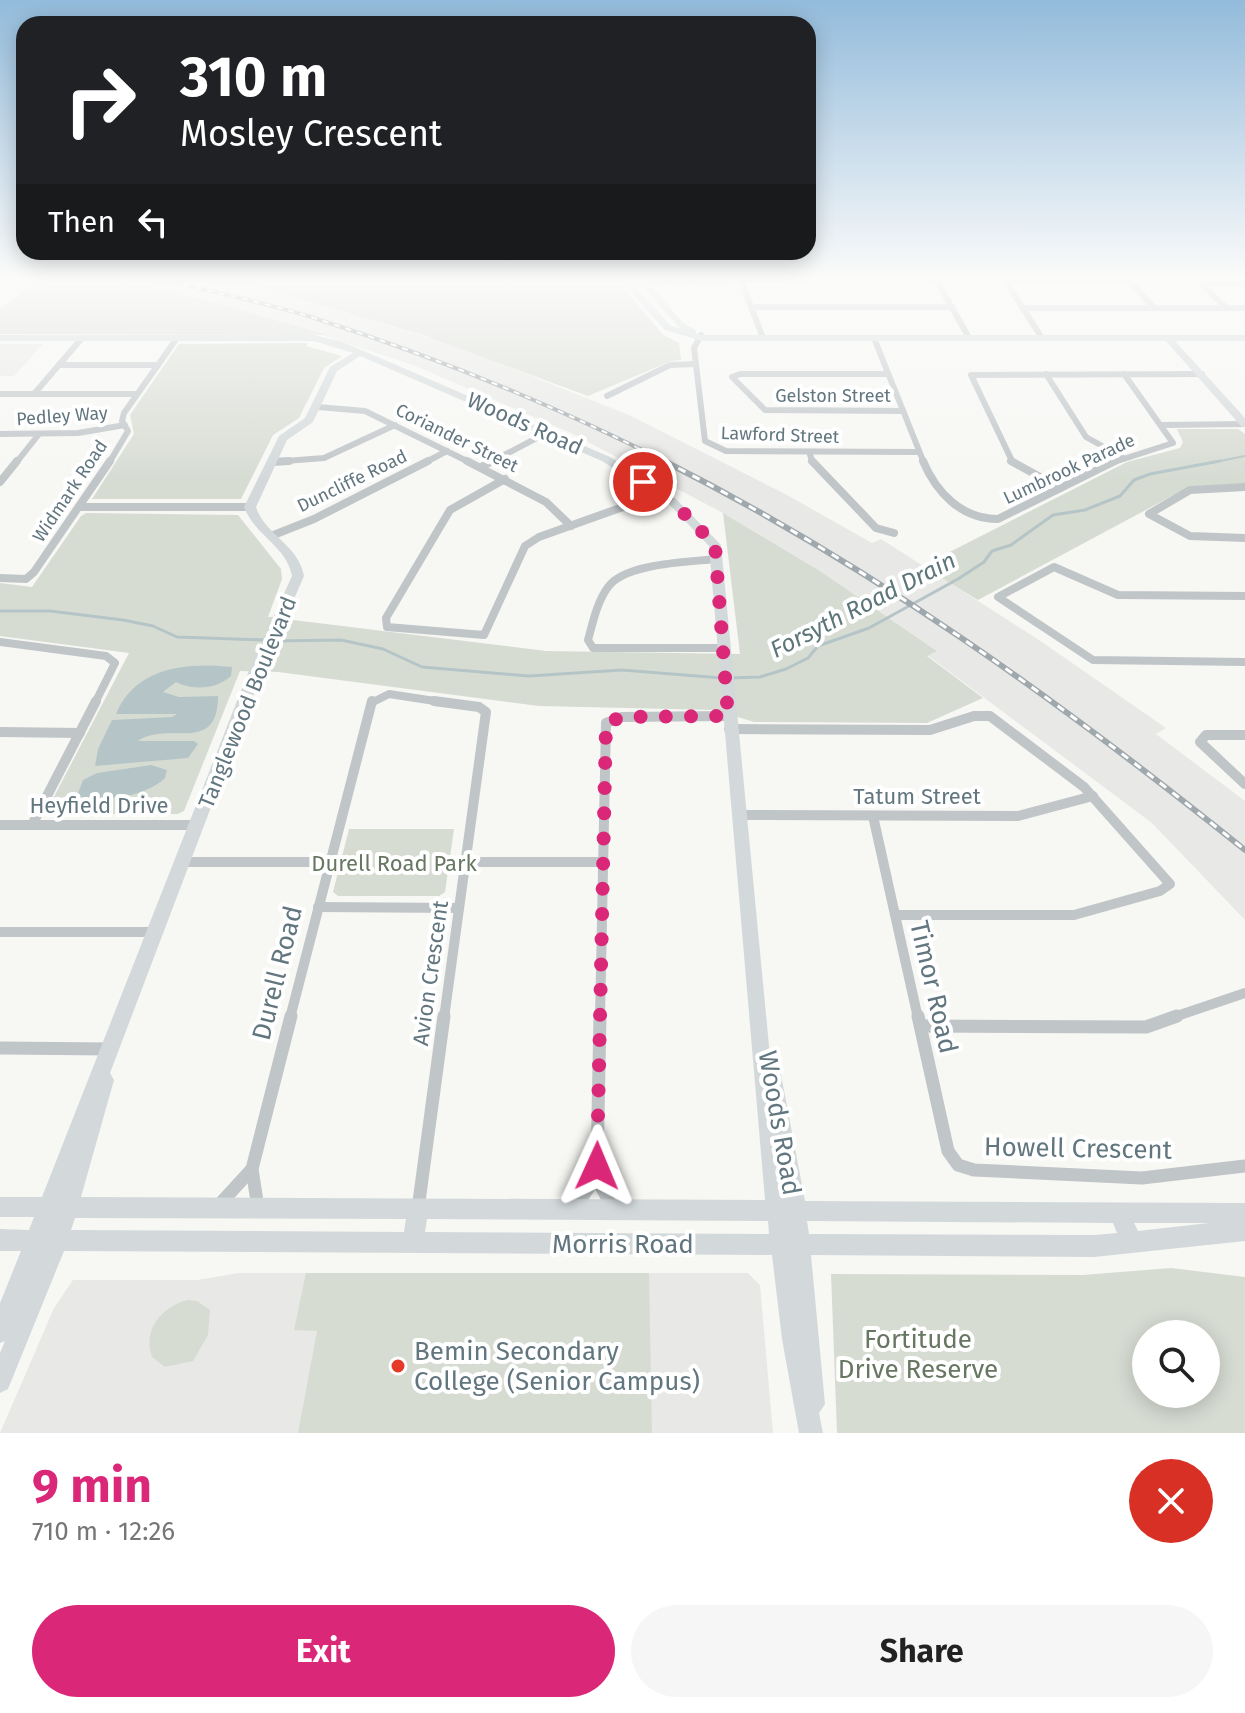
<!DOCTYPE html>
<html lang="en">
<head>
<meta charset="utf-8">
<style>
	:root { --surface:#fff; --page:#f6f6f6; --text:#222; --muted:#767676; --accent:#db2777 }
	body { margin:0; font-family:"Fira Sans",sans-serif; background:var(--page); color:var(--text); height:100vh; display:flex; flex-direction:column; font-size:30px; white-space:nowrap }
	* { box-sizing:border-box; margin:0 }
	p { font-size:26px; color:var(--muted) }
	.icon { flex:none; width:44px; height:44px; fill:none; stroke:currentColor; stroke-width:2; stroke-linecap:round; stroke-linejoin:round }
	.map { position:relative; height:1433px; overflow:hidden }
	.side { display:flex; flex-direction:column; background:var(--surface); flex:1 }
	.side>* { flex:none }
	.hud { position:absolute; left:16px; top:16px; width:800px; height:244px; border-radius:24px; box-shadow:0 4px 20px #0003; background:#202124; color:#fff; overflow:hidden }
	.fabs { position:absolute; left:1132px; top:1320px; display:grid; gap:16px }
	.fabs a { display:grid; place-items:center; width:88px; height:88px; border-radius:50%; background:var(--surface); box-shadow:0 4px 20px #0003; font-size:40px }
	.pin { position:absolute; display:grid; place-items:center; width:68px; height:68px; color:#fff; margin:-34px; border:4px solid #fff; border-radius:50%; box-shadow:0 2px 8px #0007 }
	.me { position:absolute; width:88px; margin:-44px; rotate:1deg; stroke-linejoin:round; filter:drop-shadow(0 0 6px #0008) }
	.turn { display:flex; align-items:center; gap:28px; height:168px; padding:0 32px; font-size:36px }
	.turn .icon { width:104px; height:104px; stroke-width:2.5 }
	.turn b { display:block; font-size:56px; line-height:68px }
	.then { display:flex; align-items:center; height:76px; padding:0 32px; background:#0003; gap:16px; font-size:30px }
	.round { display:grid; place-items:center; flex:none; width:84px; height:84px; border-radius:42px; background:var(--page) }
	.head { display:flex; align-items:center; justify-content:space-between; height:136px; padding:0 32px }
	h1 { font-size:48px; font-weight:700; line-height:60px; color:var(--accent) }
	.action { display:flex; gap:16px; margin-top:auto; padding:16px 32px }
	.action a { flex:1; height:92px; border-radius:48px; background:var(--accent); color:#fff; font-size:32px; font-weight:700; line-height:92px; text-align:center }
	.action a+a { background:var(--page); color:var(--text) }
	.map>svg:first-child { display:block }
	.built { fill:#e8e8e7 }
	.green { fill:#d7dcd3; fill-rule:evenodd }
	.water { fill:#b5c5c7 }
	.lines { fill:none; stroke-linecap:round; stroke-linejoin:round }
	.stream-far1 { stroke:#b5c5c7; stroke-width:2 }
	.stream { stroke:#b5c5c7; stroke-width:3 }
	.street-far3 { stroke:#c0c5c8; stroke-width:6 }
	.street-far2 { stroke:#c0c5c8; stroke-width:8 }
	.street-far1 { stroke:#c0c5c8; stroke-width:10 }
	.street { stroke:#c0c5c8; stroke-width:13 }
	.secondary { fill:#d3d9db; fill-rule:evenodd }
	.rail-far1-casing { stroke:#9fa8ac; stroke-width:4 }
	.rail-casing { stroke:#9fa8ac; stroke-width:6 }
	.rail-far1 { stroke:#fff; stroke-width:2; stroke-dasharray:6; stroke-linecap:butt }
	.rail { stroke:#fff; stroke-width:3; stroke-dasharray:8; stroke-linecap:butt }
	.route { stroke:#db2777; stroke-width:14; stroke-dasharray:0 25.2 }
	.poi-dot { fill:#e43a27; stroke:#fff; stroke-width:3 }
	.labels { text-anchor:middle; stroke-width:8; stroke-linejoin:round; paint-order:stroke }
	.far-street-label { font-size:18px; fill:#62767f; stroke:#fff }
	.street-label { font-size:22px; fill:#62767f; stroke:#fff }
	.park-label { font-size:22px; fill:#677761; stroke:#fff }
	.water-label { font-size:24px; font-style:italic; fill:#5d767a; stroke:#fff }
	.near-street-label { font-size:26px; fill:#62767f; stroke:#fff }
	.near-park-label { font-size:26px; fill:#677761; stroke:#fff }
	.near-poi-label { font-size:26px; fill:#62767f; stroke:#fff; text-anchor:start }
</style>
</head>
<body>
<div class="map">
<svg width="1245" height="1433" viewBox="0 0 1245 1433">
	<rect width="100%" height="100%" fill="#f7f7f4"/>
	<!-- built -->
	<g class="built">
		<polygon points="114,279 230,279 448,343 629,415 787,495 872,543 881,539 1039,640 1166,728 1156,734 1245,801 1245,920 1152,823 927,655 936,650 820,571 723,513 571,433 413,365 267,317"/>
		<polygon points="0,344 43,344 14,376 0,376"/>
		<polygon points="239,1273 748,1273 760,1285 773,1433 0,1433 54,1308 73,1280 197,1280"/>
	</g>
	<!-- green -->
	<g class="green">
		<polygon points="38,279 114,279 221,304 327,335 0,334 0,309"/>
		<polygon points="259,279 616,279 663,335 679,343 681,360 671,361 588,396 423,335 240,282"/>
		<polygon points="307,343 306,346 342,356 324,368 299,418 273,435 241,499 92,499 134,434 130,415 179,344"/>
		<polygon points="1177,429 1238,429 1245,434 1245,485 1204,485 1183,490 978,600 922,566 1127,462 1180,448 1183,442"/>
		<polygon points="86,513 238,515 281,569 282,579 268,617 294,616 293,620 546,651 740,654 723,513 820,571 937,651 927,656 983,698 927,723 754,722 715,710 539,706 278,672 240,671 184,811 178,814 51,814 47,810 129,653 0,636 0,583 32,587 81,516"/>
		<polygon points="349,829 454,829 445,892 439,896 338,896 333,892"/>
		<path d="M1171,1268L1245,1277V1433H837L831,1274L1083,1275ZM1146,1334H1206V1394H1146Z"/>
		<polygon points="306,1273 649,1273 652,1433 298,1433 317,1331 294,1330"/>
		<path d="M188,1300L197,1301L210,1310L208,1335L193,1361L165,1367L152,1357C142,1330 162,1306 188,1300Z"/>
	</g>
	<!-- water -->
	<g class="water">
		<path d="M232,667L231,676C217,689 194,691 176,682L163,692L179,697L218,696C218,756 168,720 138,741H194L198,744L188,758L95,766L98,749L112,720L172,717L177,714H116C135,667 187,662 232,667Z"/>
		<path d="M151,765L167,770L165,778C144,798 104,801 77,796L83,780L97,773Z"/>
	</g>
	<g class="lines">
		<!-- stream-far1 -->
		<polyline class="stream-far1" points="1210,463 1245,456"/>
		<!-- stream -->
		<g class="stream">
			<polyline points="0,611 50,611 123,620 153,626 177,637 265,640"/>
			<polyline points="272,641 341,640 383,649 422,667 529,676 622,670 722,678"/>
			<polyline points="730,678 760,677 786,669 808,658 818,646 869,628 958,579 984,562 992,551 1011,545 1053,515 1085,510 1120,496 1134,480 1150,474 1220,461"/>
		</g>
		<!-- street-far3 -->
		<g class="street-far3">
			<polyline points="743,279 937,280"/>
			<polyline points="936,279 969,338"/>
			<polyline points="1004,279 1042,338"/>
			<polyline points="1128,279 1154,308"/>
			<polyline points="1005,281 1130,281"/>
			<polyline points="1200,282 1226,308"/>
			<polyline points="742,283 763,338"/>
			<polyline points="1200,283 1245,283"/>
			<polyline points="629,286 677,280 727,284"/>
			<polyline points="754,307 952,307"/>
			<polyline points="1023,308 1245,308"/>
			<polyline points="701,335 694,348 705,441 726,451 919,452"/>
			<polyline points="874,338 924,463"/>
			<polyline points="59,365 158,365"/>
			<polyline points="888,374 740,374 732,377 765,410 903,411"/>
			<polyline points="1046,374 1086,437 1122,457"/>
			<polyline points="0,394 137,394"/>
			<polyline points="34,394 82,338"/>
			<polyline points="607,396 670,365 696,364"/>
			<polyline points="318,407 365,411 471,463"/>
			<polyline points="1162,425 1245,424"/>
			<polyline points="0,434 78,433 125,425"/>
			<polyline points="809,452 813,463"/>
			<polyline points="272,462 324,458 395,425"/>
			<polyline points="16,463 39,434"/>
			<polyline points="109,463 128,431 122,421 124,413 177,338"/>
			<polyline points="424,463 447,451"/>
			<polyline points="489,463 548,432"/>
			<polyline points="1013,463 971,375 1202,374"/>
			<polyline points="1111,463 1173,443 1124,374"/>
		</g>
		<!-- street-far2 -->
		<g class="street-far2">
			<polyline points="467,461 546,502 571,526"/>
			<polyline points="812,461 876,528 894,533"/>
			<path d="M923,461C936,492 961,519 998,519L1115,461"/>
			<polyline points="1011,461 1060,488"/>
			<polyline points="272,462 289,461"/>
			<polyline points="481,467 493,461"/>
			<polyline points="505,479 450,510 386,618 387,627 484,635 525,546 539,537 662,493"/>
			<polyline points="0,482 17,461"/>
			<polyline points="1245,487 1190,490 1149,514 1190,536 1245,538"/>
			<polyline points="79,507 250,507"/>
			<polyline points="271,536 314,519 428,461"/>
			<path d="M716,559C689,562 625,563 608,587C597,602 593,622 588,640L593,648H722"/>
			<polyline points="0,578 26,579 34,572 110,461"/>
			<polyline points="1245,596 1118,595 1054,567 998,597 1093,660 1245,662"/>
			<polyline points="0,642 106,656 115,663 95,703"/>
			<polyline points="371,703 389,694 448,703"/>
		</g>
		<!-- street-far1 -->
		<g class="street-far1">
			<polyline points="434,701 479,707 486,712 444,1018"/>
			<polyline points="729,729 930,730 974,716 990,716 1084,787 1170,884 1160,891 1074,915 896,915"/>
			<polyline points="0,732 80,733"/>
			<polyline points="1245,735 1206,735 1200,742 1245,784"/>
			<polyline points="738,815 1018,816 1093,796"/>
			<polyline points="873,816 918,1018"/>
			<polyline points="0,825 197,825"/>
			<polyline points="32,825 96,701"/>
			<polyline points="183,862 330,862"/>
			<polyline points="465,862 603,862"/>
			<polyline points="318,907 459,908"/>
			<polyline points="0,932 156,932"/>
			<polyline points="290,1018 372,701"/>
			<polyline points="600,1018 606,723 622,717 728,716"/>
			<polyline points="1171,1018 1245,993"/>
		</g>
		<!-- street -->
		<g class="street">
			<polyline points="600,1016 597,1166 602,1188 613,1208"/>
			<polyline points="918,1016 948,1151 958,1165 974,1170 1142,1178 1245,1166"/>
			<polyline points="921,1026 1146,1027 1177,1016"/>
			<polyline points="0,1048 111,1049"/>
			<polyline points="219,1205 252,1169"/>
			<polyline points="258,1208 252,1169 291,1016"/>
			<polyline points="574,1208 590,1186 597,1166"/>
			<polyline points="418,1209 444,1016"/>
		</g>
		<!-- secondary -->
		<g class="secondary">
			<polygon points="2,279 11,279 0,288 0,281"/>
			<polygon points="619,279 628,279 671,326 681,329 636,279 645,279 683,323 696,330 696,334 702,335 1245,335 1245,341 1175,341 1245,418 1245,427 1241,426 1166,341 702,341 665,330"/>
			<path d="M0,335H314L343,342L610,457L675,498L721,545L770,1056L777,1058L779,1064L805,1201L1245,1203V1241L1094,1257L811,1255L825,1404L819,1413L823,1433H799L782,1339L772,1255L64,1251L8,1389L0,1393V1353L5,1341L0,1343V1303L21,1251H0V1229L29,1230L34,1217H0V1197H42L248,673L292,576C287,546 254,535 244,507L279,436L305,418L330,367L353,353L314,341H0ZM360,356L602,461L667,502L709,546L765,1200L81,1197L114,1080L110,1073L262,673L304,576C299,545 265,535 256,507L287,440L313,422L337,371ZM75,1218L406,1219L404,1232L71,1230ZM427,1219L768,1221L769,1234L425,1232ZM807,1221L1113,1223L1117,1233L1094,1235L809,1234ZM1134,1223H1209L1138,1231Z"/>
		</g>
		<defs>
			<path id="rail-far1" d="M160,279C211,292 264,302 314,318C436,357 554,405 668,463"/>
			<path id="rail" d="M664,461C874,567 1062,703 1245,850"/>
		</defs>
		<!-- rail-far1 casing -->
		<use href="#rail-far1" class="rail-far1-casing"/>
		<!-- rail casing -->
		<use href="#rail" class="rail-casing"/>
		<!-- rail-far1 -->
		<use href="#rail-far1" class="rail-far1"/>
		<!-- rail -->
		<use href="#rail" class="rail"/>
	</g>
	<!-- sky -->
	<linearGradient id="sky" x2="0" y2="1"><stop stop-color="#93bbdb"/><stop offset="0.58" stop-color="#fbfbfa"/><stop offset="1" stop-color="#fbfbfa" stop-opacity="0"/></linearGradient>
	<rect width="1245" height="480" fill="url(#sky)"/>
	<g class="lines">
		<!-- route -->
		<polyline class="route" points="597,1166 606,723 622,717 728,716 715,545 671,500 643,482"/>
	</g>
	<!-- markers -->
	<circle class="poi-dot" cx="398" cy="1366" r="8"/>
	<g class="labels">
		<!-- far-street labels -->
		<g class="far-street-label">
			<text x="833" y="402">Gelston Street</text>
			<text transform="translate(62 416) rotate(-4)" y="6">Pedley Way</text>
			<text transform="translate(780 435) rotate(2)" y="6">Lawford Street</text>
			<text transform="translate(457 438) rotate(26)" y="6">Coriander Street</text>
			<text transform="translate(1069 469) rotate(-25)" y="6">Lumbrook Parade</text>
			<text transform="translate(352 481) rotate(-26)" y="6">Duncliffe Road</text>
			<text transform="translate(70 491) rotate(-56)" y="6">Widmark Road</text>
		</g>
		<!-- street labels -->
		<g class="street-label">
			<text transform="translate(525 423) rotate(24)" y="8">Woods Road</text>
			<text transform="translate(247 702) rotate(-68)" y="8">Tanglewood Boulevard</text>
			<text x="917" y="804">Tatum Street</text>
			<text x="99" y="813">Heyfield Drive</text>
			<text transform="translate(430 973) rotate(-82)" y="8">Avion Crescent</text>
		</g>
		<!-- park labels -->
		<g class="park-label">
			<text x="394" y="871">Durell Road Park</text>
		</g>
		<!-- water labels -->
		<g class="water-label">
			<text transform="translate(863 605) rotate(-27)" y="8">Forsyth Road Drain</text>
		</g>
		<!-- near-street labels -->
		<g class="near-street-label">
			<text transform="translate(277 973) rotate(-76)" y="9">Durell Road</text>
			<text transform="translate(934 987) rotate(77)" y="9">Timor Road</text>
			<text transform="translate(780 1123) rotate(80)" y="9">Woods Road</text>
			<text transform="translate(1078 1148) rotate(1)" y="9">Howell Crescent</text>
			<text x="623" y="1253">Morris Road</text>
		</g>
		<!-- near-park labels -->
		<g class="near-park-label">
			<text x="918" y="1348">Fortitude<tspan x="918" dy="30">Drive Reserve</tspan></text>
		</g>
		<!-- near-poi labels -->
		<g class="near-poi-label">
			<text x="414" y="1360">Bemin Secondary<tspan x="414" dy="30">College (Senior Campus)</tspan></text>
		</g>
	</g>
</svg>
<div class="fabs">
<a><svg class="icon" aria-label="search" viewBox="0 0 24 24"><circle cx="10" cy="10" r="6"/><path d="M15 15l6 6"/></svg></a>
</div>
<div class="pin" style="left:643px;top:482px;background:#d93025"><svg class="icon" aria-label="arrive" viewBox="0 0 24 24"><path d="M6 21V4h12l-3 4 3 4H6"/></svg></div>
<svg class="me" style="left:597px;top:1166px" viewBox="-20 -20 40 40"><path d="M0-17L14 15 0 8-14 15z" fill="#db2777" stroke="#fff" stroke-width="4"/></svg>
<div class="hud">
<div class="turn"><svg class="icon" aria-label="right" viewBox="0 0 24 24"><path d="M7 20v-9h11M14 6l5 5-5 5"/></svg><div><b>310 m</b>Mosley Crescent</div></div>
<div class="then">Then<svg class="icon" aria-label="left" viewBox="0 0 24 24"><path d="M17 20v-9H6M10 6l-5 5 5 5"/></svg></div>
</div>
</div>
<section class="side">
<div class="head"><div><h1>9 min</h1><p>710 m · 12:26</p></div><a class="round" style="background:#d93025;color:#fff"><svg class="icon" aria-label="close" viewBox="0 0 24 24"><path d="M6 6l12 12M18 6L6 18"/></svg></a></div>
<div class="action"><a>Exit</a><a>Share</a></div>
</section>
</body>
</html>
